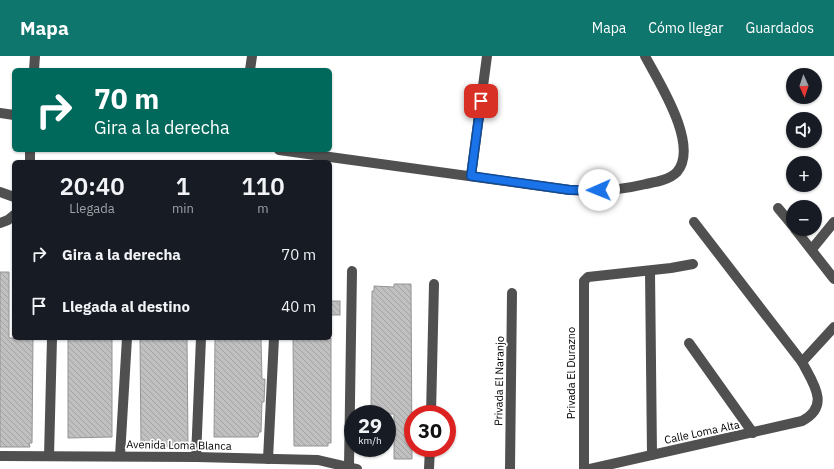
<!DOCTYPE html>
<html lang="es">
<head>
<meta charset="utf-8">
<style>
	:root { --surface:#171b24; --page:#20242c; --text:#f1f3f6; --muted:#9ea1a6; --accent:#0f766e }
	body { margin:0; font-family:"IBM Plex Sans",sans-serif; background:var(--page); color:var(--text); height:100vh; display:flex; flex-direction:column; font-size:15px; white-space:nowrap }
	* { box-sizing:border-box; margin:0 }
	p { font-size:13px; color:var(--muted) }
	.icon { flex:none; width:22px; height:22px; fill:none; stroke:currentColor; stroke-width:2; stroke-linecap:round; stroke-linejoin:round }
	.map { position:relative; flex:1; overflow:hidden }
	.panel { position:absolute; left:12px; top:104px; width:320px; height:180px; display:flex; flex-direction:column; background:var(--surface); border-radius:6px; box-shadow:0 1px 3px #0004 }
	.panel>* { flex:none }
	.banner { position:absolute; left:12px; top:12px; width:320px; height:84px; border-radius:6px; box-shadow:0 1px 3px #0004; background:#00695c; color:#fff; overflow:hidden }
	.needle { width:26px; rotate:177deg }
	.buttons { position:absolute; left:786px; top:12px; display:grid; gap:8px }
	.buttons a { display:grid; place-items:center; width:36px; height:36px; border-radius:50%; background:var(--surface); box-shadow:0 1px 3px #0004; font-size:20px }
	.speed { position:absolute; left:344px; top:349px; display:flex; gap:8px; font-size:20px; font-weight:700; text-align:center }
	.speed>* { display:grid; place-content:center; width:52px; height:52px; border-radius:50%; background:var(--surface); box-shadow:0 1px 3px #0004; line-height:1 }
	.speed small { font-size:10px; font-weight:400 }
	.speed .limit { border:6px solid #d22; background:#fff; color:#111 }
	.pin { position:absolute; display:grid; place-items:center; width:34px; height:34px; color:#fff; margin:-17px; border-radius:8px; box-shadow:0 2px 6px #0006 }
	.me { position:absolute; width:44px; margin:-22px; rotate:269deg; stroke-linejoin:round; filter:drop-shadow(0 0 3px #0008) }
	.turn { display:flex; align-items:center; gap:14px; height:84px; padding:0 16px; font-size:18px }
	.turn .icon { width:52px; height:52px; stroke-width:2.5 }
	.turn b { display:block; font-size:28px; line-height:34px }
	.eta { display:flex; justify-content:space-evenly; align-items:center; height:68px; text-align:center }
	.eta b { font-size:24px; font-weight:600; line-height:28px }
	ul { padding:0; list-style:none }
	li { display:flex; align-items:center; gap:12px; height:52px; padding:0 16px }
	li div { flex:1 }
	li b { display:block; font-size:15px }
	li em { font-style:normal }
	header { display:flex; align-items:center; gap:24px; box-sizing:border-box; height:56px; padding:0 20px; background:var(--accent); color:#fff }
	header strong { font-size:19px }
	nav { display:flex; gap:22px; margin-inline-start:auto; font-size:14px }
	.map>svg:first-child { display:block }
	.building { fill:url(#building-back-hatch); stroke:#949494 }
	.lines { fill:none; stroke-linecap:round; stroke-linejoin:round }
	.minor { stroke:#505050; stroke-width:10 }
	.route-casing { stroke:#114b97; stroke-width:10 }
	.route { stroke:#1a73e8; stroke-width:7 }
	.labels { text-anchor:middle; stroke-width:3.5; stroke-linejoin:round; paint-order:stroke }
	.street-label { font-size:11px; fill:#000; stroke:#fff }
</style>
</head>
<body>
<header>
<strong>Mapa</strong>
<nav><a>Mapa</a><a>Cómo llegar</a><a>Guardados</a></nav>
</header>
<div class="map">
<svg width="834" height="413" viewBox="0 0 834 413">
	<defs>
		<pattern id="building-back-hatch" width="6" height="6" patternUnits="userSpaceOnUse"><rect width="6" height="6" fill="#c0c0c0"/><path d="M-1 5l2 2M0 0l6 6M5-1l2 2" fill="none" stroke="#a3a3a3"/></pattern>
	</defs>
	<rect width="100%" height="100%" fill="#fff"/>
	<!-- building -->
	<g class="building">
		<polygon points="0,216 9,216 9,282 33,282 32,387 29,387 30,391 0,391"/>
		<polygon points="394,228 411,228 412,403 394,403 394,358 371,358 372,235 374,235 374,230 394,231"/>
		<rect x="330" y="245" width="10" height="14"/>
		<polygon points="68,282 112,282 112,381 68,382"/>
		<polygon points="140,282 187,282 188,391 141,391"/>
		<polygon points="215,282 261,282 262,323 265,323 264,346 262,346 261,376 259,376 258,381 214,381"/>
		<polygon points="293,282 331,282 331,387 328,387 328,390 294,390"/>
	</g>
	<g class="lines">
		<!-- minor -->
		<g class="minor">
			<polyline points="34,14 35,0"/>
			<polyline points="250,14 252,0"/>
			<polyline points="0,57 14,59"/>
			<path d="M279,94L570,134C595,136 621,134 646,128C656,126 669,124 677,116C700,89 658,25 645,0"/>
			<polyline points="30,106 30,94"/>
			<polyline points="471,120 487,0"/>
			<polyline points="0,136 14,141"/>
			<polyline points="778,152 793,170"/>
			<polyline points="0,167 8,164 14,159"/>
			<polyline points="795,173 834,223"/>
			<polyline points="812,193 834,166"/>
			<polyline points="650,215 652,399"/>
			<polyline points="689,287 753,377"/>
			<polyline points="802,306 834,271"/>
			<polyline points="431,358 434,228"/>
			<polyline points="0,400 196,401 318,404 357,413"/>
			<polyline points="49,400 52,282"/>
			<polyline points="120,400 127,282"/>
			<polyline points="196,401 201,282"/>
			<polyline points="268,403 274,282"/>
			<polyline points="349,410 352,215"/>
			<polyline points="429,413 430,392"/>
			<polyline points="510,413 512,237"/>
			<polyline points="584,413 584,225 588,221 671,212 693,208"/>
			<path d="M590,413L802,365C831,350 813,327 802,306L694,166"/>
		</g>
	</g>
	<g class="lines">
		<defs>
			<polyline id="route" points="481,45 471,120 570,134 599,134"/>
		</defs>
		<!-- route casing -->
		<use href="#route" class="route-casing"/>
		<!-- route -->
		<use href="#route" class="route"/>
	</g>
	<g class="labels">
		<!-- street labels -->
		<g class="street-label">
			<text transform="translate(571 317) rotate(-90)" y="4">Privada El Durazno</text>
			<text transform="translate(499 325) rotate(-89)" y="4">Privada El Naranjo</text>
			<text transform="translate(702 376) rotate(-12)" y="4">Calle Loma Alta</text>
			<text transform="translate(179 389) rotate(1)" y="4">Avenida Loma Blanca</text>
		</g>
	</g>
</svg>
<div class="buttons">
<a><svg class="needle" viewBox="-14 -14 28 28"><path d="M0-13l5 13h-10z" fill="#e53935"/><path d="M0 13l5-13h-10z" fill="#9ea1a6"/></svg></a>
<a><svg class="icon" aria-label="sound" viewBox="0 0 24 24"><path d="M4 9h4l5-4v14l-5-4H4zM17 9q2 3 0 6"/></svg></a>
<a>+</a>
<a>−</a>
</div>
<div class="speed"><div>29<small>km/h</small></div><div class="limit">30</div></div>
<div class="pin" style="left:481px;top:45px;background:#d93025"><svg class="icon" aria-label="arrive" viewBox="0 0 24 24"><path d="M6 21V4h12l-3 4 3 4H6"/></svg></div>
<svg class="me" style="left:599px;top:134px" viewBox="-20 -20 40 40"><circle r="19" fill="#fff"/><path d="M0-13L10 11 0 6-10 11z" fill="#1a73e8"/></svg>
<div class="banner">
<div class="turn"><svg class="icon" aria-label="right" viewBox="0 0 24 24"><path d="M7 20v-9h11M14 6l5 5-5 5"/></svg><div><b>70 m</b>Gira a la derecha</div></div>
</div>
<section class="panel">
<div class="eta">
<div><b>20:40</b><p>Llegada</p></div>
<div><b>1</b><p>min</p></div>
<div><b>110</b><p>m</p></div>
</div>
<ul>
<li><svg class="icon" aria-label="right" viewBox="0 0 24 24"><path d="M7 20v-9h11M14 6l5 5-5 5"/></svg><div><b>Gira a la derecha</b></div><em>70 m</em></li>
<li><svg class="icon" aria-label="arrive" viewBox="0 0 24 24"><path d="M6 21V4h12l-3 4 3 4H6"/></svg><div><b>Llegada al destino</b></div><em>40 m</em></li>
</ul>
</section>
</div>
</body>
</html>
